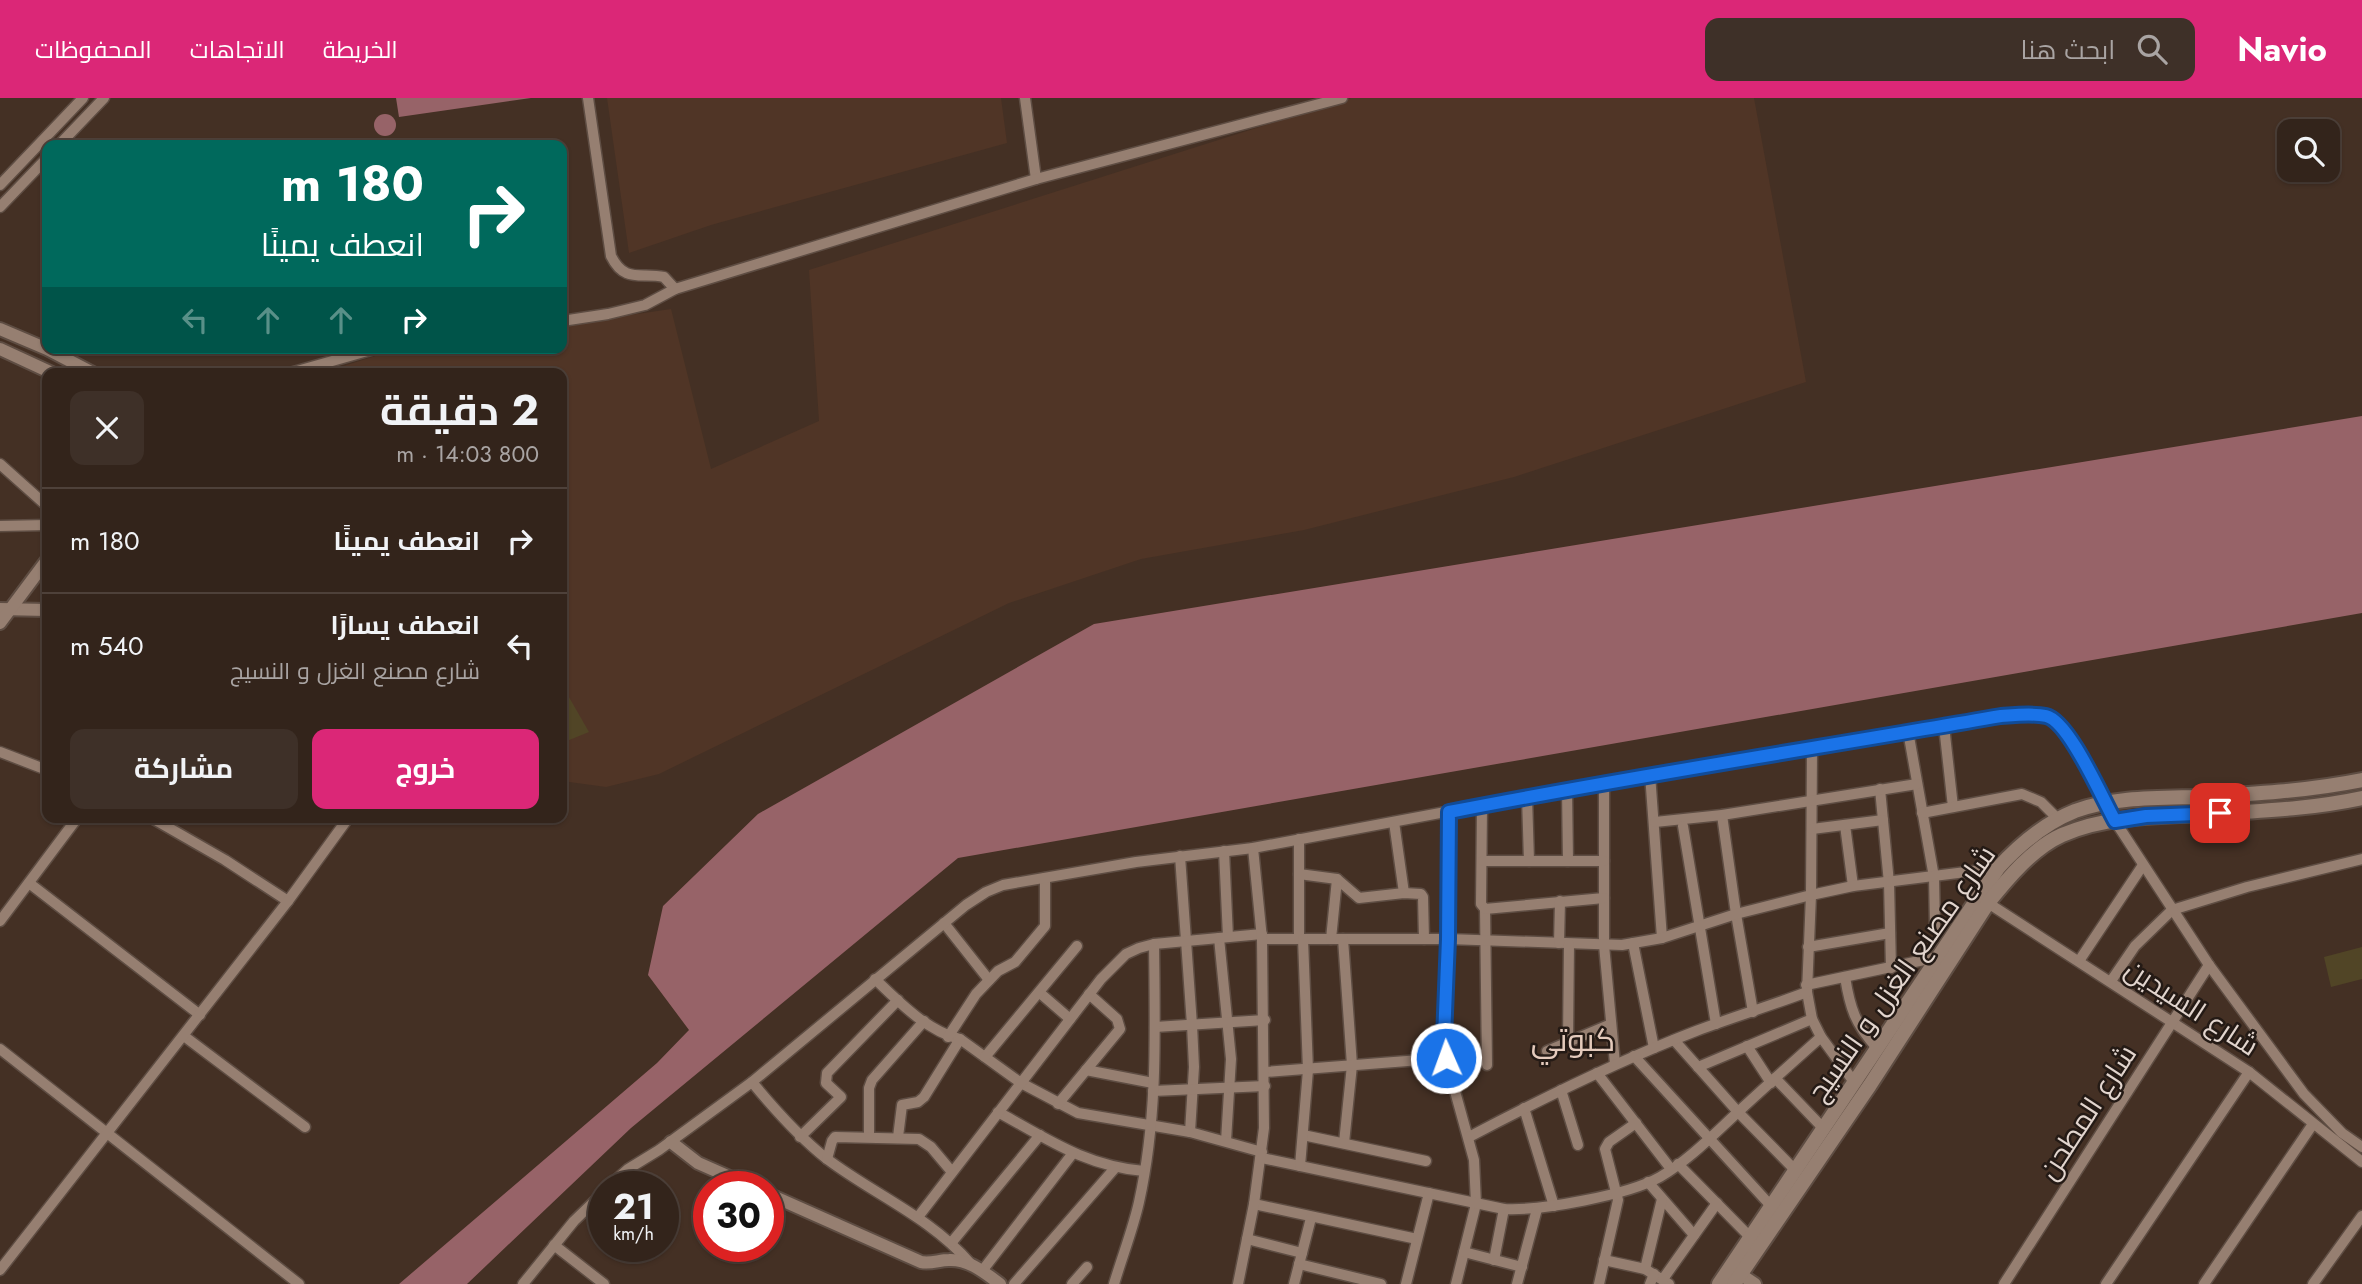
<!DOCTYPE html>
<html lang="ar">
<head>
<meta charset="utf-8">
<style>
	:root { --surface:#33241b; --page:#3e3028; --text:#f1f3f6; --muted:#a9a4a3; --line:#4e413a; --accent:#db2777 }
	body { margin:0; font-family:Jost,Cairo,sans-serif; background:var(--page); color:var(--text); direction:rtl; height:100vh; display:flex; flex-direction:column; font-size:26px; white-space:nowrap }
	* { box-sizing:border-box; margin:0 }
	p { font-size:23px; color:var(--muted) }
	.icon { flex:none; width:38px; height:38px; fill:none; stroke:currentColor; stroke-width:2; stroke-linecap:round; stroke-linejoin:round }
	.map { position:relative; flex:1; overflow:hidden; direction:ltr }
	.panel { position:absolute; left:42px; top:270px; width:525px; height:455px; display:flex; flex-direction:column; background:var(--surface); border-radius:14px; box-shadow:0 2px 5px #0004,0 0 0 2px var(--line); direction:rtl }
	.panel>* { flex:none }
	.banner { position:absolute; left:42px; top:42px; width:525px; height:214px; border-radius:14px; box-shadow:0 2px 5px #0004,0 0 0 2px var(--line); direction:rtl; background:#00695c; color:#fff; overflow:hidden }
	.buttons { position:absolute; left:2277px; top:21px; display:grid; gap:14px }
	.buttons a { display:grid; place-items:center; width:63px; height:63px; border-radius:14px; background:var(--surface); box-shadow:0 2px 5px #0004,0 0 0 2px var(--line); font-size:35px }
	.speed { position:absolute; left:588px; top:1073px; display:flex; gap:14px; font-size:35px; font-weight:700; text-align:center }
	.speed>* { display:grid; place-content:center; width:91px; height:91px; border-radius:50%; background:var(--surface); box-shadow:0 2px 5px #0004,0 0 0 2px var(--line); line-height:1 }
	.speed small { font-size:18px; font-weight:400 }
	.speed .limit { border:10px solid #d22; background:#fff; color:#111 }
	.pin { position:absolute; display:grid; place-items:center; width:60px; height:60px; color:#fff; margin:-30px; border-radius:14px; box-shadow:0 4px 10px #0006 }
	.me { position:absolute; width:77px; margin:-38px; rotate:358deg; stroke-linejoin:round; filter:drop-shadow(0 0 5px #0008) }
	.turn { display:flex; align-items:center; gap:24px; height:147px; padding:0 28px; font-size:32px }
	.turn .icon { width:91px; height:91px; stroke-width:2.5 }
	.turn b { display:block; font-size:49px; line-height:60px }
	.lanes { display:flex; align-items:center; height:66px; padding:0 28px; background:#0003; justify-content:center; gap:35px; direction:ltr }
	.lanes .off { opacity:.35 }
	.round { display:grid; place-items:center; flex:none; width:74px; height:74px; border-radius:14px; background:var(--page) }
	.head { display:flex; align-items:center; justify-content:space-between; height:119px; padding:0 28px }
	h1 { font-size:42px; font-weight:700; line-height:52px }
	.action { display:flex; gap:14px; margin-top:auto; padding:14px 28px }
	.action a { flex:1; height:80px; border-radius:14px; background:var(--accent); color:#fff; font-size:28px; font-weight:700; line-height:80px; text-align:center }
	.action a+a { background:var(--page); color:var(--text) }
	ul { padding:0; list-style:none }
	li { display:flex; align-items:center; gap:21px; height:105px; padding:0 28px; border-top:2px solid var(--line) }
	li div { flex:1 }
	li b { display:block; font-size:26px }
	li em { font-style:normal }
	header { display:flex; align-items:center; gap:42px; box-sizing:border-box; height:98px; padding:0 35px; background:var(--accent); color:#fff }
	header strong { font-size:33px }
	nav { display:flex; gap:38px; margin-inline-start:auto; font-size:24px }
	.search { width:490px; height:63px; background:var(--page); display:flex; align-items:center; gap:18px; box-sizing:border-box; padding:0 24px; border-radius:14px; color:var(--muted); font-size:26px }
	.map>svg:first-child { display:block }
	.built { fill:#503526 }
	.green { fill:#514526 }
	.water { fill:#976368 }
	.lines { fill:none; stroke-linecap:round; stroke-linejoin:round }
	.minor-casing { stroke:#5e4d43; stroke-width:13 }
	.tertiary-casing { stroke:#5e4d43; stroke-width:16 }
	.secondary-casing { stroke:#5e4d43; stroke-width:18 }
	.minor { stroke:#967f71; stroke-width:10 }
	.tertiary { stroke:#967f71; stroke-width:12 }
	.secondary { stroke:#967f71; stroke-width:14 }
	.route-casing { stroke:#114b97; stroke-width:18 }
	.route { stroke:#1a73e8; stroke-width:12 }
	.labels { text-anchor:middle; stroke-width:5; stroke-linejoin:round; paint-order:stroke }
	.street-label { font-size:28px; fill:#e2d5ce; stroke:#241a15 }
	.quarter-label { font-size:32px; fill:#e4cabc; stroke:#241a15 }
</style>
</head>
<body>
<header>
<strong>Navio</strong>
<div class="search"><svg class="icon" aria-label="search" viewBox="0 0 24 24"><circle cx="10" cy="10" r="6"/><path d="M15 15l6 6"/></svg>ابحث هنا</div>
<nav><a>الخريطة</a><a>الاتجاهات</a><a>المحفوظات</a></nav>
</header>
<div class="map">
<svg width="2362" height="1186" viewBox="0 0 2362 1186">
	<rect width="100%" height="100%" fill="#443024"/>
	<!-- built -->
	<g class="built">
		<polygon points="607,0 1001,0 1007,45 711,127 629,155"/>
		<polygon points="1351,0 1754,0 1806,284 1514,379 1304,432 1141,461 1009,505 659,676 606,689 562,683 562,275 322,275 400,250 562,250 562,227 671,211 711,371 819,323 809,172"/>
	</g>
	<!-- green -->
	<g class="green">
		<polygon points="562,587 589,634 562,645"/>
		<polygon points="2362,849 2362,881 2331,889 2324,859"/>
	</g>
	<!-- water -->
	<g class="water">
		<polygon points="396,0 531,0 399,19"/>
		<circle cx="385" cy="27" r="11"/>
		<polygon points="2362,318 2362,515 958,760 631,1030 467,1186 399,1186 657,965 689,932 648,877 663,808 758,716 1094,526"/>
	</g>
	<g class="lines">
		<defs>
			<g id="minor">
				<path d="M588,0L611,158C625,186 641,174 664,179L675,191"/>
				<polyline points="1025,0 1036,81"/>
				<polyline points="59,47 104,0"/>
				<polyline points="0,87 83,0"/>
				<polyline points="0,109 47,60"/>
				<polyline points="562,223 608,216 645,207 675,191 1036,81 1342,0"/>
				<polyline points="290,275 378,250"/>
				<polyline points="0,366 47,408"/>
				<polyline points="0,428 47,427"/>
				<polyline points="1944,628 1953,709"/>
				<polyline points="1908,633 1934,779 1935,829"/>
				<polyline points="1812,651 1811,797 1807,894 1812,921 1821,939 1854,984"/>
				<polyline points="0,654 47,672"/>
				<polyline points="1650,676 1662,840"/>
				<polyline points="1604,684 1604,847 1615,966"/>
				<polyline points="1567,691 1568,763"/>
				<polyline points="1880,691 1889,785 1891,870"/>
				<polyline points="1527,699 1529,763"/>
				<polyline points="1482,708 1481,806 1485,811 1487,967"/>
				<polyline points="1449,714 1448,841 1444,940 1448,968 1474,1062 1476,1106 1456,1186"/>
				<polyline points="1922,715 2022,696 2041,704 2058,721"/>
				<polyline points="1722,717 1736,816 1753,914"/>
				<polyline points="150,719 225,762 288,803"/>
				<polyline points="1394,724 1404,795"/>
				<polyline points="1655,724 1722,717 1917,686"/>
				<polyline points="1845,727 1853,788"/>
				<polyline points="1683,728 1716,926"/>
				<polyline points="1812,731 1883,722"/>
				<polyline points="1224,753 1228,839"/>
				<polyline points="1180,758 1192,927 1194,969 1190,1034"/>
				<polyline points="1483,763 1604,763"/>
				<polyline points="1299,776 1337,781 1359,800 1404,795 1421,796 1423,799 1424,841"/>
				<polyline points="29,785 200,917"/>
				<polyline points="1988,805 2249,974 2362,1064"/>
				<polyline points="1485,811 1604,800"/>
				<polyline points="0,823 78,719"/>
				<polyline points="944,825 989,882"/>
				<polyline points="1219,840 1231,961 1226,1043"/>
				<polyline points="1262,841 1448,841 1622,847 1662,840 1736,816 1811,797 1853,788 1998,770"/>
				<polyline points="1299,841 1299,741"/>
				<polyline points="1331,841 1337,781"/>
				<polyline points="1343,841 1352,967 1344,1045"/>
				<polyline points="1559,845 1560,803"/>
				<polyline points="1633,845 1654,950"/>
				<polyline points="1808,849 1890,835"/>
				<polyline points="2079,863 2143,767"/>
				<path d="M1845,879C1850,910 1855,926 1877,950"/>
				<path d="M875,881C899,904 927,933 960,941L1021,985L1078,1015L1190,1034L1262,1054"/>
				<polyline points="2111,883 2135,848 2172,812 2247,789 2362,761"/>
				<polyline points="1806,887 1938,859"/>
				<polyline points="1040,895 1070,921"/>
				<polyline points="1155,929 1265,922"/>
				<polyline points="184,938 305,1029"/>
				<polyline points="948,939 976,896 998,873 1015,864 1045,828 1045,780"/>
				<polyline points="1674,942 1738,1014 1795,1072"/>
				<polyline points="1568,944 1569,846"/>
				<polyline points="1747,948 1771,985"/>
				<polyline points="0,951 299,1186"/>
				<polyline points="1547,953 1611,926"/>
				<polyline points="1634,958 1771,1108"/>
				<polyline points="985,959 1077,848"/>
				<polyline points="1698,969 1812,921"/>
				<polyline points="1086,972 1153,985"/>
				<polyline points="1265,974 1446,960"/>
				<polyline points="1597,975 1671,1071"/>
				<polyline points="1775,980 1823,1030"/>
				<path d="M752,984C775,1012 798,1038 827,1061C875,1097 930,1119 970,1165"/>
				<polyline points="1561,992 1578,1047"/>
				<polyline points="1153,993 1265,988"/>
				<polyline points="1058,1006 1120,931 1117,921 1089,896"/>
				<polyline points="1524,1010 1554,1108"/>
				<path d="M998,1014C1049,1042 1086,1068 1144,1073"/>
				<polyline points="1303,1037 1426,1063"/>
				<polyline points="869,1038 869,990 872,982 924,923"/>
				<polyline points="800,1039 841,999 826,985 827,975 898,902"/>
				<polyline points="898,1039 902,1007 918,1004 924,999 960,941"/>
				<path d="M1469,1039C1543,1000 1618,963 1696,933C1733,919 1770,908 1807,894"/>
				<path d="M1262,1060L1504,1111C1541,1113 1628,1097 1660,1079C1689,1062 1713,1037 1738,1014C1765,989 1793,964 1821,939"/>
				<polyline points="827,1061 832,1043 835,1039 919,1041 931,1049 952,1074"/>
				<polyline points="1678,1066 1750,1139"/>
				<polyline points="1300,1068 1308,972 1303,841"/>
				<polyline points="1648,1084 1694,1137"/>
				<polyline points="609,1088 628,1071 659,1052 752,984 966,807 986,794 1003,787 1136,764 1253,750 1643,677 1812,651 2001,618 2048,618 2063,629 2115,723 2209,867 2304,996 2342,1035 2362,1049"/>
				<polyline points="1254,1106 1417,1141"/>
				<polyline points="918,1119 1101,881 1126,856 1139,850 1154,846 1262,836"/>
				<polyline points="1247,1141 1302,1155"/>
				<polyline points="952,1144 1040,1037"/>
				<polyline points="554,1147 604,1186"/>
				<polyline points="1464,1154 1522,1169"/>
				<polyline points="1494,1162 1504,1111"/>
				<polyline points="1604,1162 1645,1171 1669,1186"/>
				<polyline points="1299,1166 1381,1186"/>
				<polyline points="1645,1171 1662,1101"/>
				<polyline points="0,1172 288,803 349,719"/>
				<polyline points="982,1173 1073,1055"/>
				<polyline points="1663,1181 1717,1105"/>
				<polyline points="523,1186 574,1123 604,1094"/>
				<polyline points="1014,1186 1115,1070"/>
				<polyline points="1072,1186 1087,1169"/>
				<path d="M1114,1186C1122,1159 1133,1131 1139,1104C1158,1019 1155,932 1154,846"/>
				<polyline points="1238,1186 1254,1106 1264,1030 1262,841 1253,750"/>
				<polyline points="1294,1186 1311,1120"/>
				<polyline points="1406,1186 1429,1095"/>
				<polyline points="1517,1186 1537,1111"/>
				<polyline points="1599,1186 1618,1102 1605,1051 1609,1044 1636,1025"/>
				<polyline points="1650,1186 1654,1176"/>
				<polyline points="2004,1186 2209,867"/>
				<polyline points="2106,1186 2249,974"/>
				<polyline points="2204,1186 2313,1026"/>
				<polyline points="2313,1186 2362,1118"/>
			</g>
			<g id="tertiary">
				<polyline points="0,231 47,251 93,275"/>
				<polyline points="0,251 52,275"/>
				<polyline points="0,511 47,512"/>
				<polyline points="0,525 47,462"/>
				<polyline points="671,1044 698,1065 750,1088"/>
				<path d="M768,1096L921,1164C931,1166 939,1162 949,1162C969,1161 985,1175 1000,1186"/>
				<polyline points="1740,1176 1755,1186"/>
			</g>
			<g id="secondary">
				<path d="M1719,1186L1998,770C2019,747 2045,725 2075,713C2113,699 2157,700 2197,699C2253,696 2307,693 2362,682"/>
				<path d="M1734,1186L1870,987L1988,805C2008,780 2033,750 2062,737C2108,717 2160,718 2209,716C2261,713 2311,711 2362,700"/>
			</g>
		</defs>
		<!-- minor casing -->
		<use href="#minor" class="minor-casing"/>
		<!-- tertiary casing -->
		<use href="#tertiary" class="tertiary-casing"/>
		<!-- secondary casing -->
		<use href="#secondary" class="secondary-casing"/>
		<!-- minor -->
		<use href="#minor" class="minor"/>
		<!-- tertiary -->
		<use href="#tertiary" class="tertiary"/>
		<!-- secondary -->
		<use href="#secondary" class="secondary"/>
	</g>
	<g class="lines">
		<defs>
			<path id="route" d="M1446,960L1444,940L1448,841L1449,714C1633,678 1817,650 2001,618C2016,617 2032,615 2046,618C2069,623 2102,700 2115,723L2146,718L2220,715"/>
		</defs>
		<!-- route casing -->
		<use href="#route" class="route-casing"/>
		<!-- route -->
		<use href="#route" class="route"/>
	</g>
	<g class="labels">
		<!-- street labels -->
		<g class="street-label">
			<text transform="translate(1901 875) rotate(-55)" y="10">شارع مصنع الغزل و النسيج</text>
			<text transform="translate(2192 909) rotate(33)" y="10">شارع السيدين</text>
			<text transform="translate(2087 1014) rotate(-57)" y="10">شارع المطحن</text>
		</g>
		<!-- quarter labels -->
		<g class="quarter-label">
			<text x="1573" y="953">كبوتي</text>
		</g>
	</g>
</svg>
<div class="buttons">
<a><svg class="icon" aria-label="search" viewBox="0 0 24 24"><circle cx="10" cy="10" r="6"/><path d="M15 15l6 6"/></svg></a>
</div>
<div class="speed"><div>21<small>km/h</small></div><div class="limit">30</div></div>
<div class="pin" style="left:2220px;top:715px;background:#d93025"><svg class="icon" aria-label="arrive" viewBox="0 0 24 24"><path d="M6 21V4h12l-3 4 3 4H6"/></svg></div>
<svg class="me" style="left:1446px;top:960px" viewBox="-20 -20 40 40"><circle r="17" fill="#1a73e8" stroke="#fff" stroke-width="3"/><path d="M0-11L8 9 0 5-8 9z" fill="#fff"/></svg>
<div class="banner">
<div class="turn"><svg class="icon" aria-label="right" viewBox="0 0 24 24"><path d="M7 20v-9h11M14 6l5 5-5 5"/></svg><div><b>180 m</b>انعطف يمينًا</div></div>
<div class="lanes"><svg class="icon off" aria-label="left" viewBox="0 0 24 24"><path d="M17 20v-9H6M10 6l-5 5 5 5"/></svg><svg class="icon off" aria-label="ahead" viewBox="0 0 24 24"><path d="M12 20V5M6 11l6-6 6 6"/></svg><svg class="icon off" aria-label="ahead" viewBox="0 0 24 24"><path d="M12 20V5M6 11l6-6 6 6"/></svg><svg class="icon" aria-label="right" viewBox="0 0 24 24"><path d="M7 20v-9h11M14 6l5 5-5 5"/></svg></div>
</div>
<section class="panel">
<div class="head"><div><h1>2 دقيقة</h1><p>800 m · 14:03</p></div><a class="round"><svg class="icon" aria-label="close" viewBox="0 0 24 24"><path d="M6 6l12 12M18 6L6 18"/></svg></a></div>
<ul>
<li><svg class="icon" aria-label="right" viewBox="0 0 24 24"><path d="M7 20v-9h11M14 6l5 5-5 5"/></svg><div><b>انعطف يمينًا</b></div><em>180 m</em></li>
<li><svg class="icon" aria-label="left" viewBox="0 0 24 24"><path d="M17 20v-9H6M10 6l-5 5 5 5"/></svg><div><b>انعطف يسارًا</b><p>شارع مصنع الغزل و النسيج</p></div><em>540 m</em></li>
</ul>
<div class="action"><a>خروج</a><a>مشاركة</a></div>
</section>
</div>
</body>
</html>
